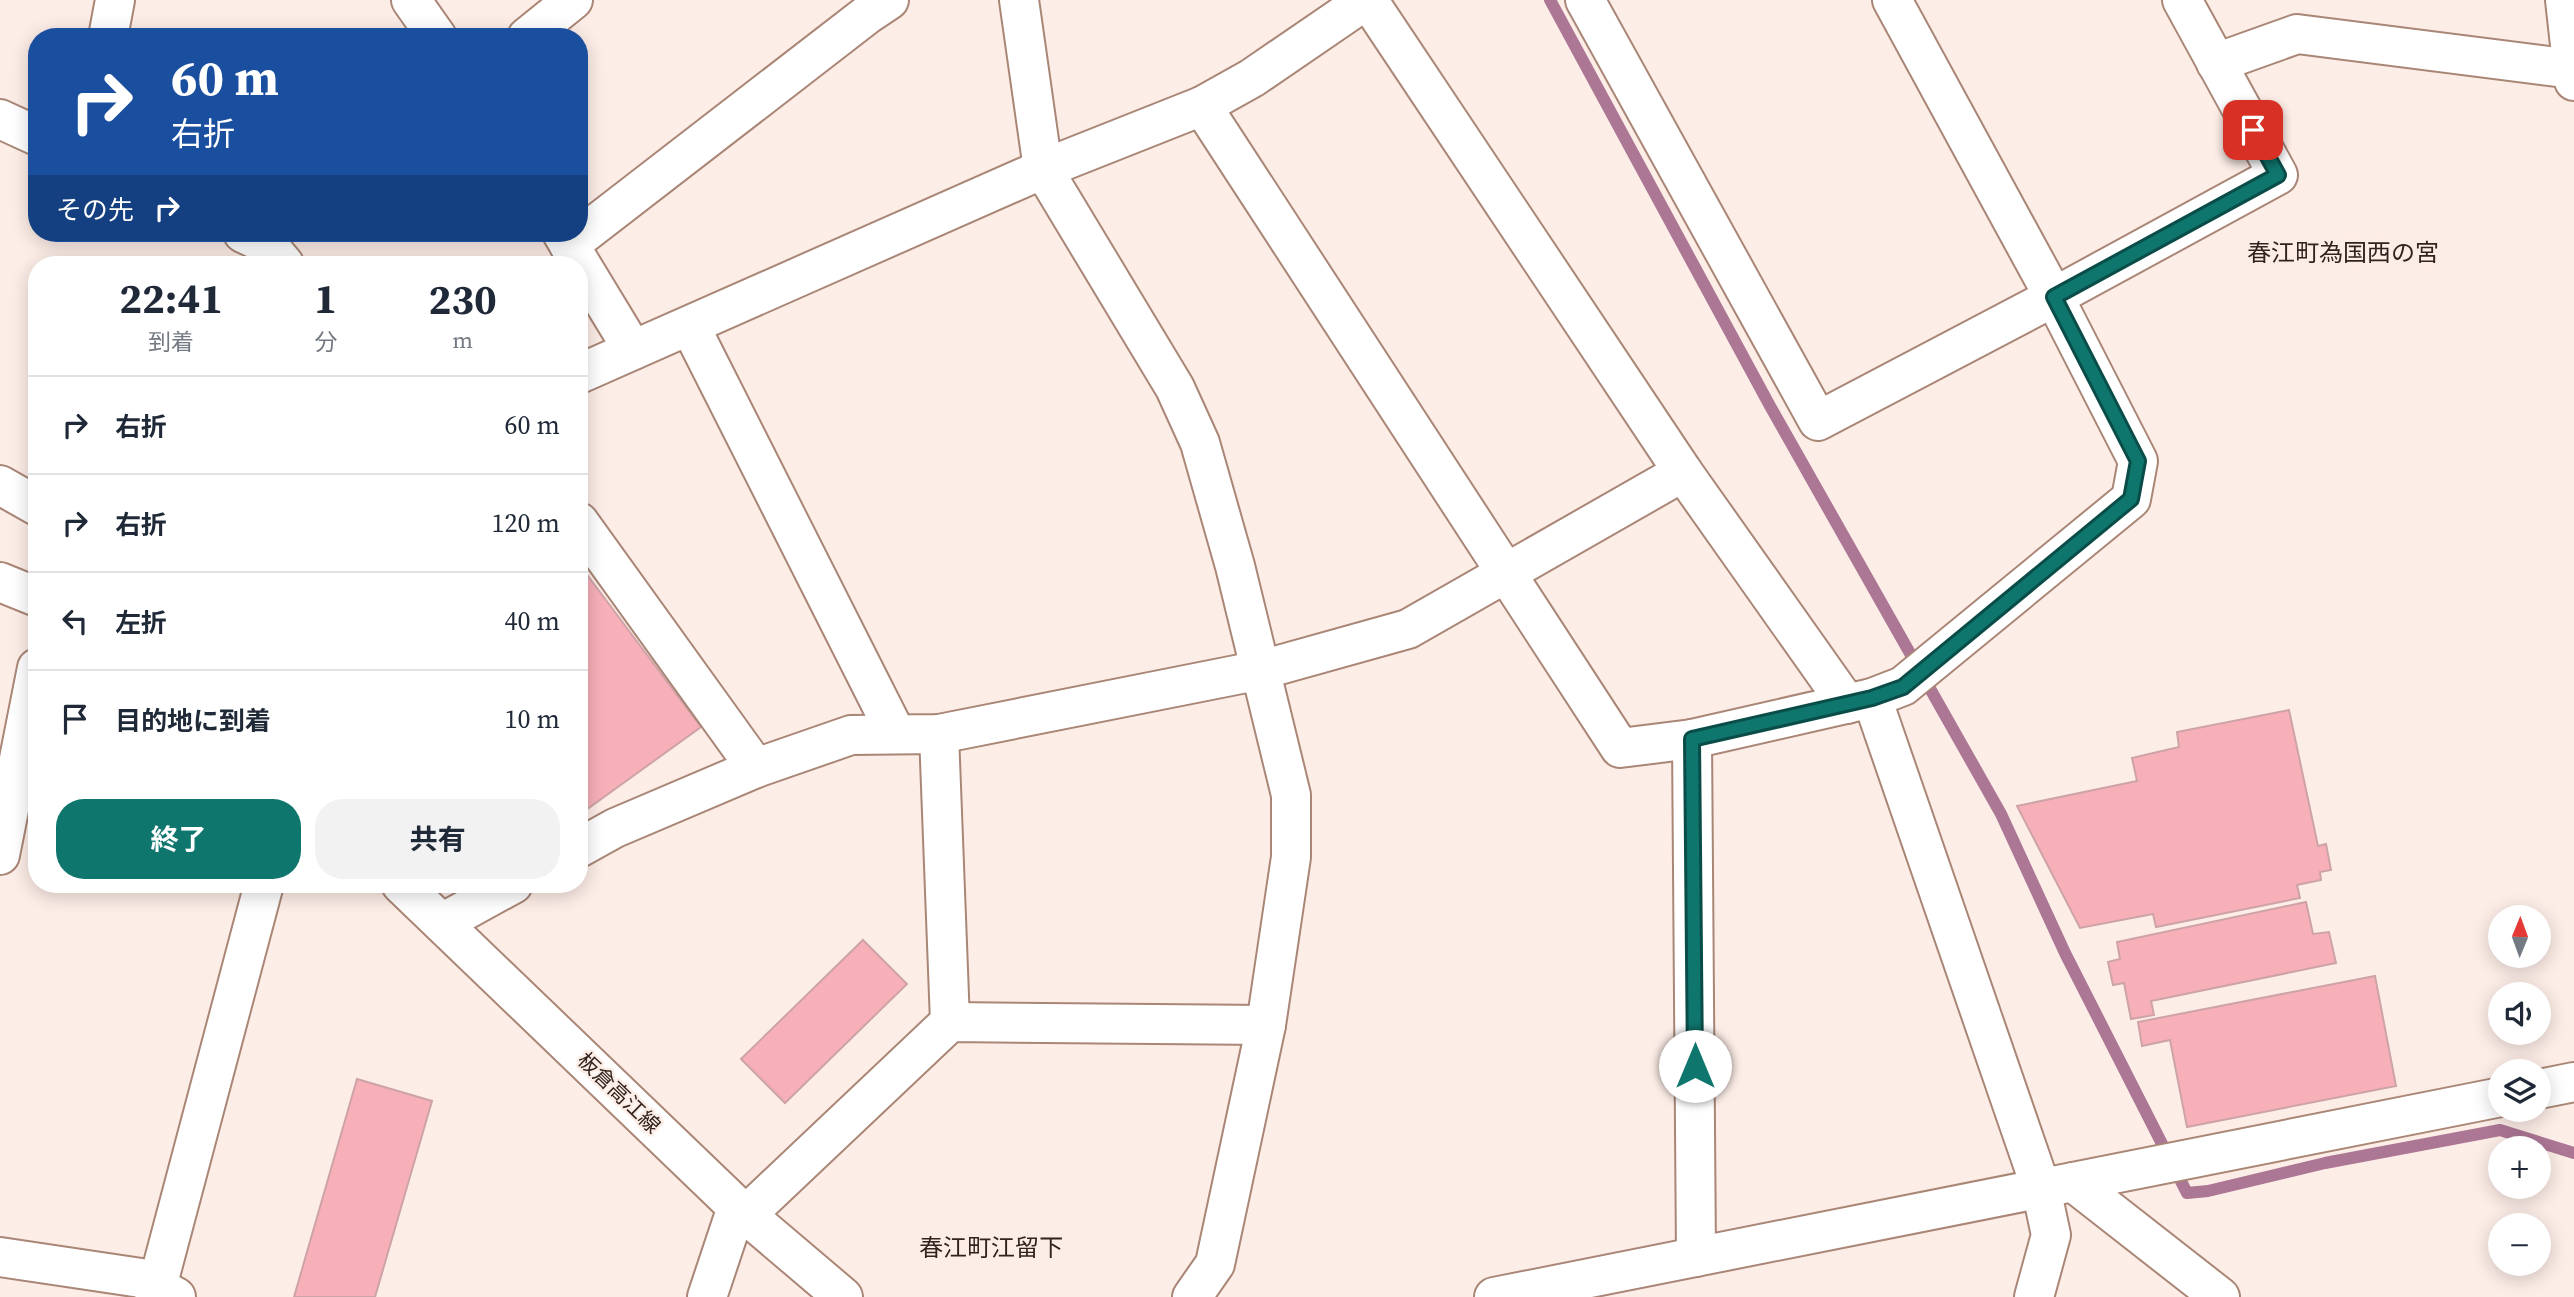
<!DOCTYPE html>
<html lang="ja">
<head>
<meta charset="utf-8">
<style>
	:root { --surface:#fff; --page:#f2f2f3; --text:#1f2937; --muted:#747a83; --line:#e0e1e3; --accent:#0f766e }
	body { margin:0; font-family:"Source Serif 4","Noto Sans JP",serif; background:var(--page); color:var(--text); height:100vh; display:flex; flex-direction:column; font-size:26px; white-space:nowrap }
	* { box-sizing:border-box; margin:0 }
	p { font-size:23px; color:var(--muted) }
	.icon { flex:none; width:38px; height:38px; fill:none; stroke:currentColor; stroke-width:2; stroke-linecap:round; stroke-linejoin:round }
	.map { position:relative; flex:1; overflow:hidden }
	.panel { position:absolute; left:28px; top:256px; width:560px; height:637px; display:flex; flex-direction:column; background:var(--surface); border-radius:28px; box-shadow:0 4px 18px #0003 }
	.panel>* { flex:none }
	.top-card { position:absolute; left:28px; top:28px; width:560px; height:214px; border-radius:28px; box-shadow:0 4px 18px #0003; background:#1a4fa0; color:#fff; overflow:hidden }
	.needle { width:46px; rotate:1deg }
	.controls { position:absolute; left:2488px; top:905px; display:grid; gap:14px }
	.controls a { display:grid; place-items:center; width:63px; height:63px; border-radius:50%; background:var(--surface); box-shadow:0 4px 18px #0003; font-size:35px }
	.pin { position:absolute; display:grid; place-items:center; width:60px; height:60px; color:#fff; margin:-30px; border-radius:14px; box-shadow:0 4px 10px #0006 }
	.me { position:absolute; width:77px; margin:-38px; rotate:0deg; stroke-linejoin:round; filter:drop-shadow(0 0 5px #0008) }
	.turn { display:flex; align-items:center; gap:24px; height:147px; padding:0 28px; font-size:32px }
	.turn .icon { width:91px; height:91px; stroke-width:2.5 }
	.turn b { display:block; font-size:49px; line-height:60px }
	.then { display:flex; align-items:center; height:66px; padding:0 28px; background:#0003; gap:14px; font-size:26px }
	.eta { display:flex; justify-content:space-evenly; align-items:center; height:119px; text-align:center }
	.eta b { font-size:42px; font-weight:700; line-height:49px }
	.primary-button { display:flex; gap:14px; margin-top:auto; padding:14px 28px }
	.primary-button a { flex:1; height:80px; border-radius:28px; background:var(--accent); color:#fff; font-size:28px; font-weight:700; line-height:80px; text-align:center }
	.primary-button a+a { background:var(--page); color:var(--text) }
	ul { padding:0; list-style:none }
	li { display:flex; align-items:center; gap:21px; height:98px; padding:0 28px; border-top:2px solid var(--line) }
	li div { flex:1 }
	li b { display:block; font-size:26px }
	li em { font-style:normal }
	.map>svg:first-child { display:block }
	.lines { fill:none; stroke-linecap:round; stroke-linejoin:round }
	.stream { stroke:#ac7695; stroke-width:12 }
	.building { fill:#f7b0b8; stroke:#cda3a7; stroke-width:2 }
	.minor-casing { stroke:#a98676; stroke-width:42 }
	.major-casing { stroke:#a98676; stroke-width:42 }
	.minor { stroke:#fff; stroke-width:38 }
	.major { stroke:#fff; stroke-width:38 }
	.route-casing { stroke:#0a4d48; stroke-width:18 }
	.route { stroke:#0f766e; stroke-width:12 }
	.labels { text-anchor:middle; stroke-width:5; stroke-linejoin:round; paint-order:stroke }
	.street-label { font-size:21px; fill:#31231d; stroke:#fdede7 }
	.quarter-label { font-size:24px; fill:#31231d; stroke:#fdede7 }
</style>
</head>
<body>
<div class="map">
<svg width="2574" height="1297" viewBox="0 0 2574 1297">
	<rect width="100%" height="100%" fill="#fdede7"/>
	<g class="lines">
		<!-- stream -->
		<polyline class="stream" points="1550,0 1770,406 2001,814 2065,953 2187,1193 2208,1191 2325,1163 2500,1130 2574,1153"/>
	</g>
	<!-- building -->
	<g class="building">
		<polygon points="579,564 701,727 579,815"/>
		<polygon points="2289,710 2318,846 2326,844 2331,870 2320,872 2321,880 2297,885 2300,898 2156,927 2153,914 2080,928 2017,806 2137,781 2132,758 2179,747 2177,732"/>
		<polygon points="2306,902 2313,934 2329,932 2336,963 2151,1001 2154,1015 2131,1019 2124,983 2113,985 2108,962 2120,959 2117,942"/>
		<polygon points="863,940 907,984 785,1103 741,1059"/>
		<polygon points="2375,976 2396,1086 2187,1127 2170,1040 2142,1046 2138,1022"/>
		<polygon points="357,1079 432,1101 375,1297 294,1297"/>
	</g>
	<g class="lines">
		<defs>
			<g id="minor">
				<polyline points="411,0 437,37"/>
				<polyline points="1019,0 1043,169 1175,388 1200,443 1235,566 1291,795 1291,857 1266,1025 1215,1264 1192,1297"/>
				<polyline points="1368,0 1683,472 1847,704"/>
				<polyline points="1585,0 1818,421 2054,297 2278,175 2182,0"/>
				<polyline points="2565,0 2574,81"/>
				<polyline points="108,37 115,0"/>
				<polyline points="527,37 573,0"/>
				<polyline points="2216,63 2297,34 2573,69"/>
				<polyline points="1202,106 1620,748 1692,739"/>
				<polyline points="0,119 37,136"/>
				<polyline points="243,233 268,245 284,264"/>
				<polyline points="562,233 633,350"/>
				<polyline points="569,245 868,14 889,0"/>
				<polyline points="690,326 896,734"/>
				<polyline points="579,374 1043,169 1202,106 1252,78 1366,0"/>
				<polyline points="0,485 37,506"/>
				<polyline points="579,522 756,768"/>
				<polyline points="1872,698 2041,1188 2051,1235 2034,1297"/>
				<polyline points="939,734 950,1022"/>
				<polyline points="579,848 615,828 756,768 851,735 939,734 1261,670 1408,629 1683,472"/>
				<polyline points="0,855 37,668"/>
				<polyline points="442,923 513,884"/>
				<polyline points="2539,1089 2574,1082"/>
				<polyline points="2073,1182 2220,1297"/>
				<polyline points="746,1215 950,1022 1266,1025"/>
				<polyline points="0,1257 141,1278 176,1297"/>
				<polyline points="1696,1257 1692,739 1872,698 1903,686 2131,499 2138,461 2054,297 1892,0"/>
				<polyline points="157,1287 264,884"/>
				<polyline points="707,1297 737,1207"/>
				<polyline points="1494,1297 2501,1097"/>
			</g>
			<g id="major">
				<polyline points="0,582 37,597"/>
				<polyline points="401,884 737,1207 843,1297"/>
			</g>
		</defs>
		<!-- minor casing -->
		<use href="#minor" class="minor-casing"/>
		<!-- major casing -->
		<use href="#major" class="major-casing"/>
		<!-- minor -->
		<use href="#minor" class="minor"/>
		<!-- major -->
		<use href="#major" class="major"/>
	</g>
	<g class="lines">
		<defs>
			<polyline id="route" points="1695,1066 1692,739 1872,698 1903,687 2131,499 2138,461 2054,297 2278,175 2253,130"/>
		</defs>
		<!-- route casing -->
		<use href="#route" class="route-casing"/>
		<!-- route -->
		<use href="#route" class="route"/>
	</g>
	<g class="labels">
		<!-- street labels -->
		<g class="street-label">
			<text transform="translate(619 1093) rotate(44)" y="7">板倉高江線</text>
		</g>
		<!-- quarter labels -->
		<g class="quarter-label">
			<text x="2343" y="261">春江町為国西の宮</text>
			<text x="991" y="1256">春江町江留下</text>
		</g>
	</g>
</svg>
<div class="controls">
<a><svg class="needle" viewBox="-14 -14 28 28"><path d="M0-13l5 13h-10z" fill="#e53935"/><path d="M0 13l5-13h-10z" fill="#747a83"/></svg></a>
<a><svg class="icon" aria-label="sound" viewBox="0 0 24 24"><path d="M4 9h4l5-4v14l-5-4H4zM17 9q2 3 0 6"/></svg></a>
<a><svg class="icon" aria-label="layers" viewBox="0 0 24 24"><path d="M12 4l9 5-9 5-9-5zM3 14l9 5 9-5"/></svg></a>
<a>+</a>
<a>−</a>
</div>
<div class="pin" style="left:2253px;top:130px;background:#d93025"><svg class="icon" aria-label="arrive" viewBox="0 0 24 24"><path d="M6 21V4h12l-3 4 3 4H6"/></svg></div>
<svg class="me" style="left:1695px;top:1066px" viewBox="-20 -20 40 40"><circle r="19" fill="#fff"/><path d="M0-13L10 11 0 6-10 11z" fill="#0f766e"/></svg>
<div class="top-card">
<div class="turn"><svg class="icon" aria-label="right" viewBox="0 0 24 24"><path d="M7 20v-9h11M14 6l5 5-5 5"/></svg><div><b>60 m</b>右折</div></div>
<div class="then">その先<svg class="icon" aria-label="right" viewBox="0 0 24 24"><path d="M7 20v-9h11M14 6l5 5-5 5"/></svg></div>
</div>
<section class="panel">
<div class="eta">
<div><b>22:41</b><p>到着</p></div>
<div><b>1</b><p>分</p></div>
<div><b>230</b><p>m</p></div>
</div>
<ul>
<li><svg class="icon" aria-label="right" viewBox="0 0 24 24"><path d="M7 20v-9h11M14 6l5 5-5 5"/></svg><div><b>右折</b></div><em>60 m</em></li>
<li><svg class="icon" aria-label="right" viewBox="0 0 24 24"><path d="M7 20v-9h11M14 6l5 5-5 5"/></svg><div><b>右折</b></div><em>120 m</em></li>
<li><svg class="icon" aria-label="left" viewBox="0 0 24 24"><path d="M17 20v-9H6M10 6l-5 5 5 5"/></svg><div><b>左折</b></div><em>40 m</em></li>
<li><svg class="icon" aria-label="arrive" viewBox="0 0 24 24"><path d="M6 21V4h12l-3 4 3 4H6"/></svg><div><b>目的地に到着</b></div><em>10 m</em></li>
</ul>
<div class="primary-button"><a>終了</a><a>共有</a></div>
</section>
</div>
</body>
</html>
